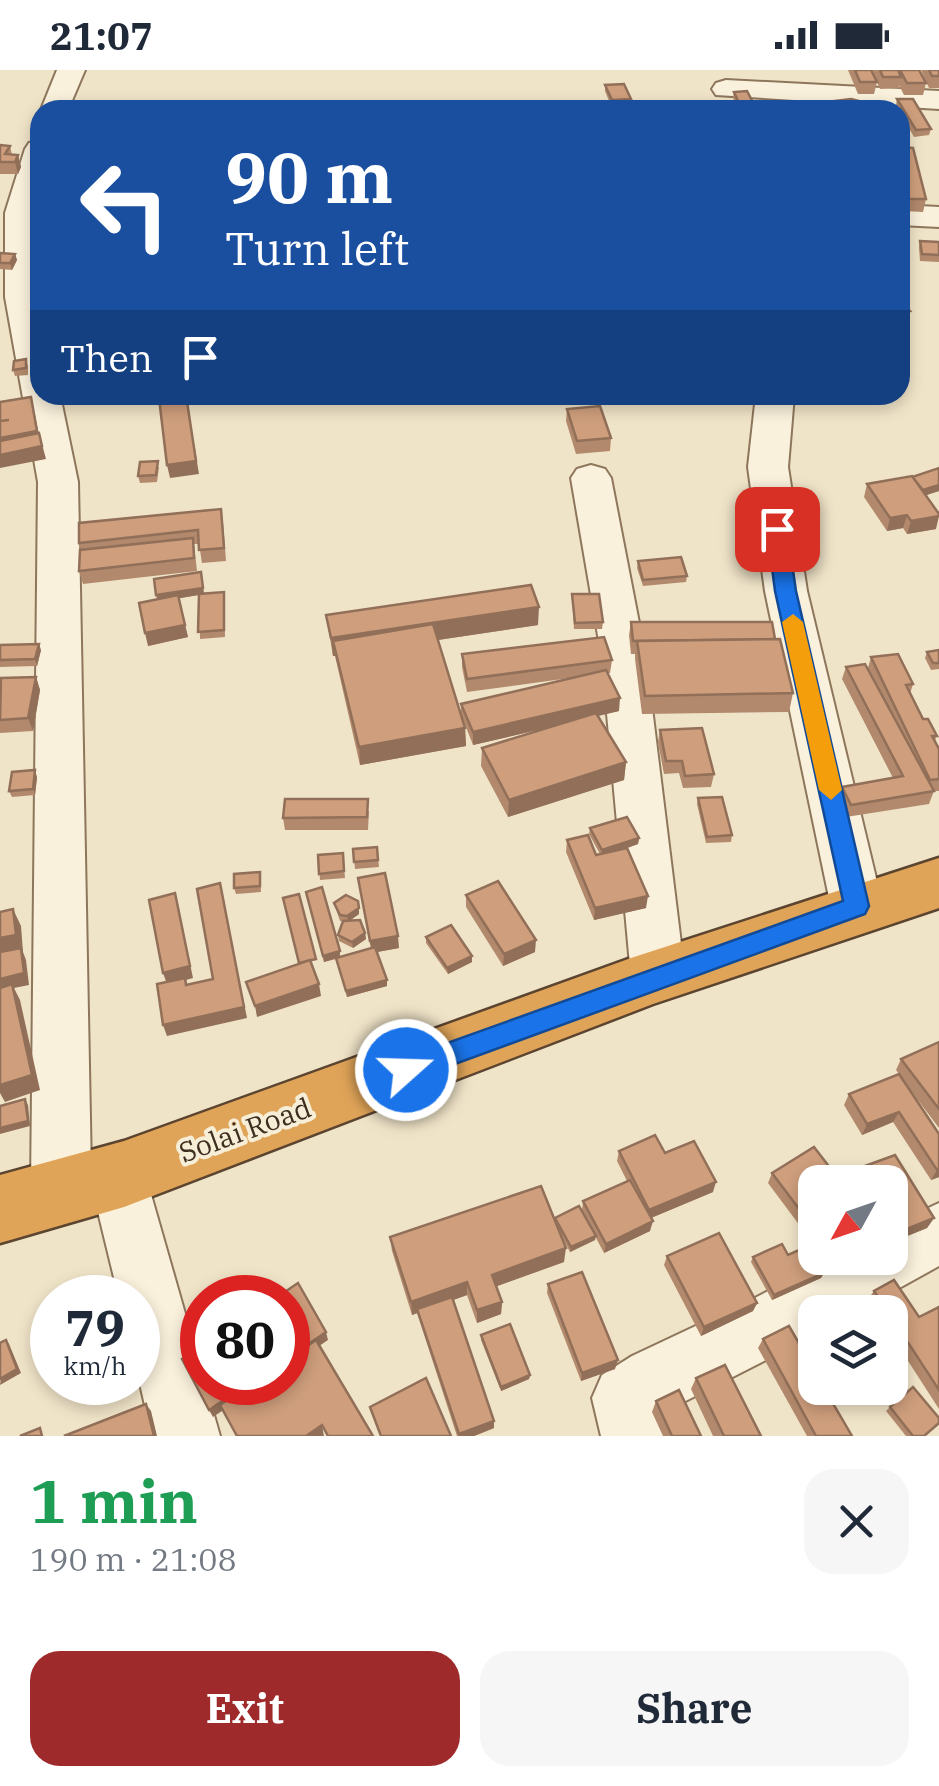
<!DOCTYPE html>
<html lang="en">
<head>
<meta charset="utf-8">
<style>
	:root { --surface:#fff; --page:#f6f6f7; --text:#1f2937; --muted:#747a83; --accent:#9e2a2b }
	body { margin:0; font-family:"IBM Plex Serif",serif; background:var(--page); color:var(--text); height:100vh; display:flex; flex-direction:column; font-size:38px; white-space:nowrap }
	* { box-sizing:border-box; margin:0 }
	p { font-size:32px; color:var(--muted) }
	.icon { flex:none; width:55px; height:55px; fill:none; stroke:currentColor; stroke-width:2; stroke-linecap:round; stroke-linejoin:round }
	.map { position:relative; height:1366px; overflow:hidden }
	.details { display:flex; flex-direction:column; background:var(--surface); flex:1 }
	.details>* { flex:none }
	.hud { position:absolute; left:30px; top:30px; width:880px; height:305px; border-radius:30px; box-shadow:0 5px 15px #0003; background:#1a4fa0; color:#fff; overflow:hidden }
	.needle { width:65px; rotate:230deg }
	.buttons { position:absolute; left:798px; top:1095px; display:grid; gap:20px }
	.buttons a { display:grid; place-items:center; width:110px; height:110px; border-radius:20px; background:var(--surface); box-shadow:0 5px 15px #0003; font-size:50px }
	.speed { position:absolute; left:30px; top:1205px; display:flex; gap:20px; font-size:50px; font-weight:700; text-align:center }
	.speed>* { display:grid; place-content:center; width:130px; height:130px; border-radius:50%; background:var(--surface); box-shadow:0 5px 15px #0003; line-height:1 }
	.speed small { font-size:25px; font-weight:400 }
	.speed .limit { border:15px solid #d22; background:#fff; color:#111 }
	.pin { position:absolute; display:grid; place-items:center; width:85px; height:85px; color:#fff; margin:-42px; border-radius:20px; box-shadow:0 5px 15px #0006 }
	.me { position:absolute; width:110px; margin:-55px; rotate:70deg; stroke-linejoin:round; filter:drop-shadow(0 0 8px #0008) }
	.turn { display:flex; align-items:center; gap:35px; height:210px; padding:0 30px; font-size:45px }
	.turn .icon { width:130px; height:130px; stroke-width:2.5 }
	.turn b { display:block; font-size:70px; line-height:85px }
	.then { display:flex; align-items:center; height:95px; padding:0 30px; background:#0003; gap:20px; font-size:38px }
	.round { display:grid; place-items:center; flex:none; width:105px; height:105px; border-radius:30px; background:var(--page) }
	.head { display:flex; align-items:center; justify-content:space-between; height:170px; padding:0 30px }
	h1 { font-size:60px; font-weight:700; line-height:75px; color:#1e9e55 }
	.action { display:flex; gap:20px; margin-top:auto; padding:20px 30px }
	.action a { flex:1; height:115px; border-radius:30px; background:var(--accent); color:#fff; font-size:40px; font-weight:700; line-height:115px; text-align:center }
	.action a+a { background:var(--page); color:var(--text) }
	.status { display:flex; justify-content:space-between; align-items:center; height:70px; padding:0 50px; background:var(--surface); direction:ltr }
	.status svg { height:28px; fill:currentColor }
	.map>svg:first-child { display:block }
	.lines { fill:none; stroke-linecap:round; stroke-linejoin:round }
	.minor-casing { stroke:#8d765c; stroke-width:4 }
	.highway-casing { stroke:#5b4430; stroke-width:5 }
	.minor { fill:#faf1dc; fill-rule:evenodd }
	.highway { fill:#e0a458; fill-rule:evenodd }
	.wall { fill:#b2896c }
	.shaded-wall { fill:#916f58 }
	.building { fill:#cf9f7d; stroke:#916f58; stroke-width:2.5 }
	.route { fill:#1a73e8; stroke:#114b97; stroke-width:2.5 }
	.slow { fill:#f59e0b }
	.labels { text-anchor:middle; stroke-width:8; stroke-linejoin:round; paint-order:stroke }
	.street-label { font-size:28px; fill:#3d2e20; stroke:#f7eed8 }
</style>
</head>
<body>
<div class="status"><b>21:07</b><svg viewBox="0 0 49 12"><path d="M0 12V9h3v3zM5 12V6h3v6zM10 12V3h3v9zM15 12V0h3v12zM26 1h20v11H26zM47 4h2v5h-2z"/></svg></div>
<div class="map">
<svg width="939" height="1366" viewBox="0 0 939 1366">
	<rect width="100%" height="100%" fill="#f0e4c8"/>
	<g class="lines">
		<defs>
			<g id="minor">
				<polygon points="57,0 85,0 68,40 40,42"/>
				<polygon points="726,10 939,21 939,39 716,25 712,19 716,13"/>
				<polygon points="40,70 40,325 60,325 78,412 91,1102 98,1086 119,1077 140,1086 220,1366 152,1366 138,1305 138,1228 119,1228 91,1113 82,1140 61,1148 40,1140 31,1119 38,412 5,227 5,143 25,79 29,73"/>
				<polygon points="900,135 939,137 939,157 900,155"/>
				<polygon points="756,325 794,325 788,397 807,521 883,837 875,852 857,859 839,852 831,837 765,521 748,397"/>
				<polygon points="591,395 605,399 611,408 646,589 685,906 677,923 658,929 639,923 631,906 602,589 571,408 577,399"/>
				<polygon points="939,1133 939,1196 856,1242 815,1242 815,1265 662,1343 669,1366 601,1366 592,1328 602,1305 632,1286 753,1229 832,1188 890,1188 890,1156"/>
			</g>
			<polygon id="highway" points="939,788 939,838 653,934 124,1137 0,1173 0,1105 124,1071 631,888"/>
		</defs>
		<!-- minor casing -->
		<use href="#minor" class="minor-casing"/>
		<!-- highway casing -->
		<use href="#highway" class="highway-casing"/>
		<!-- minor -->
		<use href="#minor" class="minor"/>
		<!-- highway -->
		<use href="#highway" class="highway"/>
	</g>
	<!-- wall -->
	<g class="wall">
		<polygon points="848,0 871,0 877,12 874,24 858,24"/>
		<polygon points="872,0 919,0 926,13 923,25 904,25 899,15 899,18 880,19"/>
		<polygon points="921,0 939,0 939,18 929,18"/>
		<polygon points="605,15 631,29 631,35 611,36 605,21"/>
		<polygon points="734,22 757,40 739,40 733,28"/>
		<polygon points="897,29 931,59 929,65 914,67 896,35"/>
		<polygon points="0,75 10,76 12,85 18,85 21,97 18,104 0,104"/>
		<polygon points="900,77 926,129 923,142 903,141 900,127"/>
		<polygon points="920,171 939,172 939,192 920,191 919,178"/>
		<polygon points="0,183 15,184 17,190 12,200 0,199"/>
		<polygon points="26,289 28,296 28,305 15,306 13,300"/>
		<polygon points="567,339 611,368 610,381 576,384 566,351"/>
		<polygon points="159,397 157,412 140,413 138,406"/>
		<polygon points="867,414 939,421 925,425 936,459 907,464 903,458 887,461 864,427"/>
		<polygon points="223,452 226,491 202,493 199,474 194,474 197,501 83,514 79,501 81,480 79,473"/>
		<polygon points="638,491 687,506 686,512 643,516 637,498"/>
		<polygon points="201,502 204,524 224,522 225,567 200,569 199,525 179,528 188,567 148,576 157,529"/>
		<polygon points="572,524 603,552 602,559 574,559"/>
		<polygon points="326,545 538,555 438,570 461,644 461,634 570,608 467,622 462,597 462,584 612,590 610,603 608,603 619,641 598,646 626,692 624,710 508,747 481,696 482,678 555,656 473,675 464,652 465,658 466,676 360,695 335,586 333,586"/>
		<polygon points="631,552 775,569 793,623 789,642 642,644 635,589 635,584 631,584 629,565"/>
		<polygon points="0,575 41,580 37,596 0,597"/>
		<polygon points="939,580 939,599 931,600 925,588 927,582"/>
		<polygon points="871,587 913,614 910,624 923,649 937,666 934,672 939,679 939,721 934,721 929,734 846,747 838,729 842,717 893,708 842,609 846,597 868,598"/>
		<polygon points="36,607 40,620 33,661 0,663 0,614"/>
		<polygon points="660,660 714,704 711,717 683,718 679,703 664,704 658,672"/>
		<polygon points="37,707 35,725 12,727 9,721"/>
		<polygon points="698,728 732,765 731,772 706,773 697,734"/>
		<polygon points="369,741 368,760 285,760 283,748"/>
		<polygon points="590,758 639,768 638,774 627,778 646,838 594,850 566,782 567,770 596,785 600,784 589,764"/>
		<polygon points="377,777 379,797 355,799 353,779"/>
		<polygon points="343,783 345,808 320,810 318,785"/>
		<polygon points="260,802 261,822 236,824 234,818"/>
		<polygon points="358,808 399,878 377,882 387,916 347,927 336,889 324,892 307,828 340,887 371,879"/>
		<polygon points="466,825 535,882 503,896 466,837"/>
		<polygon points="358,831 359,844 350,850 365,863 366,869 353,878 339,871 338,865 343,851 340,851 334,833"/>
		<polygon points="426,867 472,892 448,904 426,873"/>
		<polygon points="939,972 939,1058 905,1013 939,1107 931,1110 893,1052 862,1065 844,1035 849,1024 899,1004 896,1000 901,989"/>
		<polygon points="619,1081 665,1083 713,1122 651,1148 650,1161 604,1183 595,1166 595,1170 570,1182 561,1165 564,1192 496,1216 502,1232 501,1244 477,1253 467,1225 453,1230 494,1351 494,1358 474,1366 457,1366 417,1243 412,1245 392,1181 390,1167 555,1150 582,1140 583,1131 627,1111 617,1091"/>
		<polygon points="895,1085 934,1148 927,1158 890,1173 890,1112 850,1112 849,1110 854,1100"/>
		<polygon points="772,1103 815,1112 815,1176 768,1113"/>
		<polygon points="667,1186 757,1233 753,1241 701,1266 664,1195"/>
		<polygon points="753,1187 824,1203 821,1208 772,1230 751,1192"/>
		<polygon points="824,1188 864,1188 837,1205"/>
		<polygon points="548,1214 615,1299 581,1311 547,1223"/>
		<polygon points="874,1221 919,1247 939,1237 939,1339 890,1263 890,1242 877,1242 868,1229"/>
		<polygon points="481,1265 530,1305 529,1309 501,1321 481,1270"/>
		<polygon points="763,1269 852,1366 807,1366 758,1278"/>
		<polygon points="696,1308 761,1366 713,1366 691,1319"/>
		<polygon points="656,1331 701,1366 663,1366 652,1342"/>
		<polygon points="890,1337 925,1366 906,1366 886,1341"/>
	</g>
	<!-- shaded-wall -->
	<g class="shaded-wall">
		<polygon points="18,85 21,97 18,104 15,92"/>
		<polygon points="15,184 17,190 12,200 10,193"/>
		<polygon points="910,241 908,247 900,249 900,242"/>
		<polygon points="186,325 199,404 170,408 167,395"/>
		<polygon points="31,327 41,374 0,382 0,368"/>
		<polygon points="39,363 46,389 0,398 0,385"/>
		<polygon points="939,415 939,421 921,427 923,420"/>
		<polygon points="907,445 903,458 887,461 890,448"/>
		<polygon points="939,446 936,459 907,464 911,451"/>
		<polygon points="203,518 204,524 158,532 156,525"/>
		<polygon points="539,537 538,555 337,585 333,571 335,586 333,586 331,568"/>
		<polygon points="185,555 188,567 148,576 145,563"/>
		<polygon points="39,574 41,580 37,596 35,589"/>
		<polygon points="36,607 40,620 33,661 28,648"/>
		<polygon points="620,628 619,641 473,675 473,662"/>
		<polygon points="465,658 466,676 360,695 359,677"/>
		<polygon points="626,692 624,710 508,747 509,730"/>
		<polygon points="35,700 37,707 35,725 33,719"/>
		<polygon points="639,768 638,774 602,787 602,780"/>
		<polygon points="220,813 247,948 167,966 163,955 244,937"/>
		<polygon points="175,823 193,908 186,910 189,919 167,914 163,903"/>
		<polygon points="648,826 646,838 594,850 595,838"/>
		<polygon points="359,838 359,844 348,852 347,846"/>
		<polygon points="13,839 21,856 23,882 26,890 29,915 14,918 20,930 40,1020 5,1032 0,1023 0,868"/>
		<polygon points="365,863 366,869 353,878 352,872"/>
		<polygon points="398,866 399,878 372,883 370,871"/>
		<polygon points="536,870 535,882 503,896 504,884"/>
		<polygon points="340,881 340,887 324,892 323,886"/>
		<polygon points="472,886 472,892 448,904 447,898"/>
		<polygon points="387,910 387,916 347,927 346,921"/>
		<polygon points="319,914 321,926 257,947 255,936"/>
		<polygon points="25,1029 28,1035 30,1056 0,1064 0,1058"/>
		<polygon points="899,1042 893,1052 862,1065 867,1054"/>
		<polygon points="939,1099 939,1107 931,1110 937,1100"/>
		<polygon points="716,1112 713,1122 646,1150 649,1140"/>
		<polygon points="934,1148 927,1158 890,1173 892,1165"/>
		<polygon points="653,1151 650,1161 604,1183 606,1174"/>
		<polygon points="596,1166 595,1170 570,1182 571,1177"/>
		<polygon points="566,1178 564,1192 492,1218 492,1205"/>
		<polygon points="855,1188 864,1188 837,1205 842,1196"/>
		<polygon points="824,1203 821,1208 772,1230 774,1225"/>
		<polygon points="467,1212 467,1225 412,1245 411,1232"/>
		<polygon points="502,1232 501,1244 477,1253 477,1240"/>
		<polygon points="757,1233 753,1241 701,1266 704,1257"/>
		<polygon points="326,1262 328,1270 288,1297 288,1288"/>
		<polygon points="6,1270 9,1274 21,1303 0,1315"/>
		<polygon points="618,1290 615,1299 581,1311 582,1303"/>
		<polygon points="530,1305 529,1309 501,1321 501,1317"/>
		<polygon points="250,1312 265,1312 213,1347 209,1340"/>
		<polygon points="146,1334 151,1341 157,1366 154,1366"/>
		<polygon points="494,1351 494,1358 474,1366 459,1366 459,1364"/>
		<polygon points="322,1355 324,1366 306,1366"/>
	</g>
	<!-- building -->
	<g class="building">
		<polygon points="855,0 871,0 877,12 860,12"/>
		<polygon points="880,0 898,0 901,7 883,7"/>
		<polygon points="900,0 919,0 926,13 907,13"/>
		<polygon points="929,0 939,0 939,6 932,6"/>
		<polygon points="624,14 631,29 612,30 605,15"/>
		<polygon points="747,21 757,40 742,40 734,22"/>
		<polygon points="851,29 863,32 867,40 821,40 818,33"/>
		<polygon points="897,29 913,29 931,59 916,60"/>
		<polygon points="0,75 10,76 5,84 18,85 15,92 0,92"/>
		<polygon points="900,77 913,78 926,129 906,129 900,101"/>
		<polygon points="920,171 939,172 939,185 922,184"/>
		<polygon points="0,183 15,184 10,193 0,193"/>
		<polygon points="900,229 910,241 900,242"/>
		<polygon points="26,289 26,298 13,300 14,291"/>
		<polygon points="186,325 196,391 167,395 159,328"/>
		<polygon points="31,327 37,361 0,368 0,351 9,350 0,351 0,332"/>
		<polygon points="600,336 611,368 577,371 567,339"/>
		<polygon points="39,363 42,376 0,385 0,371"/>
		<polygon points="158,391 156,405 138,406 140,392"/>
		<polygon points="939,398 939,415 923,420 912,407"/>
		<polygon points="912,406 939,444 939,446 911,451 907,445 890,448 867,414"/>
		<polygon points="221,439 224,478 199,480 198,460 79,473 79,453"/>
		<polygon points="193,468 194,488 79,501 80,480"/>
		<polygon points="681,487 687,506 643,510 638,491"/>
		<polygon points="201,502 203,518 156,525 154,509"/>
		<polygon points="531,515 539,537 331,568 326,545"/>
		<polygon points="224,522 224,560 198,562 199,524"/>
		<polygon points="572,524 599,524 603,552 575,553"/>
		<polygon points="178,525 185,555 145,563 139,533"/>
		<polygon points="631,552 772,552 775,569 633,571"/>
		<polygon points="433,554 465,658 359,677 333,571"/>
		<polygon points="604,567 612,590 467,609 462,584"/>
		<polygon points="780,569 793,623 645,626 637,571"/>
		<polygon points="39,574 35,589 0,590 0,575"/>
		<polygon points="939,580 939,593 933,593 927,582"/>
		<polygon points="898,584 913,614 906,615 923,649 928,649 937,666 932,666 939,679 939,709 930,710 871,587"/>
		<polygon points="865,594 934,721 851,735 842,717 903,706 846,597"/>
		<polygon points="606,600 620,628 473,662 461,634"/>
		<polygon points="36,607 28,648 0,650 1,608"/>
		<polygon points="596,643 626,692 509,730 482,678"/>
		<polygon points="702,658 714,704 685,706 682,691 666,691 660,660"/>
		<polygon points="35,700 33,719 9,721 12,702"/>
		<polygon points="722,727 732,765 707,767 698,728"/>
		<polygon points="285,729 368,729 367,747 283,748"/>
		<polygon points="627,747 639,768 602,780 590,758"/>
		<polygon points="588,765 596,785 627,778 648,826 595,838 567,770"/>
		<polygon points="377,777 378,790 354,792 353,779"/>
		<polygon points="343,783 344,801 319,804 318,785"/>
		<polygon points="260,802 260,816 234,818 234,804"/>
		<polygon points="385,803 398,866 370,871 358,808"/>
		<polygon points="498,811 536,870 504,884 466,825"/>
		<polygon points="220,813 244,937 163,955 157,914 185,908 186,915 213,909 197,819"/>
		<polygon points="322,817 340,881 323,886 306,822"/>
		<polygon points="175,823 190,896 163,903 149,830"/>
		<polygon points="299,824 316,889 299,893 283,828"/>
		<polygon points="346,825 358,831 359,838 347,846 340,845 334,833"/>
		<polygon points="13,839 16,865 0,868 0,842"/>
		<polygon points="360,850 365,863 352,872 338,865 343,851"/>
		<polygon points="451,855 472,886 447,898 426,867"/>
		<polygon points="375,877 387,910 346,921 336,888"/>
		<polygon points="21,878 24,903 0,909 0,882"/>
		<polygon points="310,890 319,914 255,936 246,912"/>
		<polygon points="12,914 32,1005 0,1015 0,918"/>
		<polygon points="939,972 939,1039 901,989"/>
		<polygon points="899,1004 939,1064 939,1099 937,1100 899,1042 867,1054 849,1024"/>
		<polygon points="25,1029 28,1051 0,1058 0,1036"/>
		<polygon points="655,1065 665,1083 694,1071 716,1112 649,1140 619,1081"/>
		<polygon points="814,1077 841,1112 815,1112 815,1160 772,1103"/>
		<polygon points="895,1085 934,1148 892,1165 890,1162 890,1112 861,1112 854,1100"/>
		<polygon points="630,1110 653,1151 606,1174 583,1131"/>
		<polygon points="541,1116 566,1178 492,1205 502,1232 477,1240 467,1212 411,1232 390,1167"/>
		<polygon points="579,1136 596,1166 571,1177 555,1148"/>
		<polygon points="719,1163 757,1233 704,1257 667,1186"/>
		<polygon points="782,1174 788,1185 808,1176 824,1203 774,1225 753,1187"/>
		<polygon points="836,1188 855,1188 842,1196"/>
		<polygon points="582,1202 618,1290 582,1303 548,1214"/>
		<polygon points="894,1210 919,1247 939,1237 939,1320 890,1245 890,1242 888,1242 874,1221"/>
		<polygon points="298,1213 326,1262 288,1288 288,1228 276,1228"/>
		<polygon points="452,1227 494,1351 459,1364 417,1239"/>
		<polygon points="510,1254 530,1305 501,1317 481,1265"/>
		<polygon points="789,1256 815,1301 815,1318 824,1318 852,1366 816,1366 763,1269"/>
		<polygon points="6,1270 17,1299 0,1309 0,1273"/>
		<polygon points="316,1270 373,1366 328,1366 322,1355 306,1366 237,1366 220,1335 253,1312 288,1312 288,1289"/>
		<polygon points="202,1276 202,1312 250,1312 209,1340 182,1289"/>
		<polygon points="725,1295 761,1366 724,1366 696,1308"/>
		<polygon points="426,1308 451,1366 381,1366 370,1337"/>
		<polygon points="913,1317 939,1348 939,1353 924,1366 913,1366 890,1337"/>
		<polygon points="679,1320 701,1366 672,1366 656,1331"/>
		<polygon points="146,1334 154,1366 64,1366"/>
		<polygon points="40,1358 42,1366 20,1366"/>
	</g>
	<!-- route -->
	<polygon class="route" points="777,452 787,459 796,521 869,836 865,844 406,1012 397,1008 393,1000 397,991 843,831 775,521 767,459"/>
	<!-- slow -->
	<polygon class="slow" points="793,544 803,552 842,720 831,730 819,720 782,552"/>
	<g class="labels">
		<!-- street labels -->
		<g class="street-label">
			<text transform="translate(245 1060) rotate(-20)" y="10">Solai Road</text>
		</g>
	</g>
</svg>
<div class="buttons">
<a><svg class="needle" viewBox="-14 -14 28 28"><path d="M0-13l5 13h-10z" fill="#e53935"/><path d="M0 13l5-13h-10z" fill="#747a83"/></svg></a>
<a><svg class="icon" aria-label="layers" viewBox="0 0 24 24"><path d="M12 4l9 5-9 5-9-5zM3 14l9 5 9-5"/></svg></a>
</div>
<div class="speed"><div>79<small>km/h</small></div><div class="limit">80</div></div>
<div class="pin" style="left:777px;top:459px;background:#d93025"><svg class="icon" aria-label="arrive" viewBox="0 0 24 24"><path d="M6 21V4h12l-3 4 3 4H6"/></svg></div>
<svg class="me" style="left:406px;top:1000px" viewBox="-20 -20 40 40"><circle r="17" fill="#1a73e8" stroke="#fff" stroke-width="3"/><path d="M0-11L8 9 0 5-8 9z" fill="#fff"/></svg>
<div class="hud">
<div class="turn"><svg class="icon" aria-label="left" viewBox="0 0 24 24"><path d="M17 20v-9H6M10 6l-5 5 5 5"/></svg><div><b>90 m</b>Turn left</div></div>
<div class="then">Then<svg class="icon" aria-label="arrive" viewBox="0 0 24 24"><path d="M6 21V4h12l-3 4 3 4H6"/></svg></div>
</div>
</div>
<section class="details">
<div class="head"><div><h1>1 min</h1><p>190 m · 21:08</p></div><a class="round"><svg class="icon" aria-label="close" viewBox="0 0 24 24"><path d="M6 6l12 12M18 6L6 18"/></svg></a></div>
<div class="action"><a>Exit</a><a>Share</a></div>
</section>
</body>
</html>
